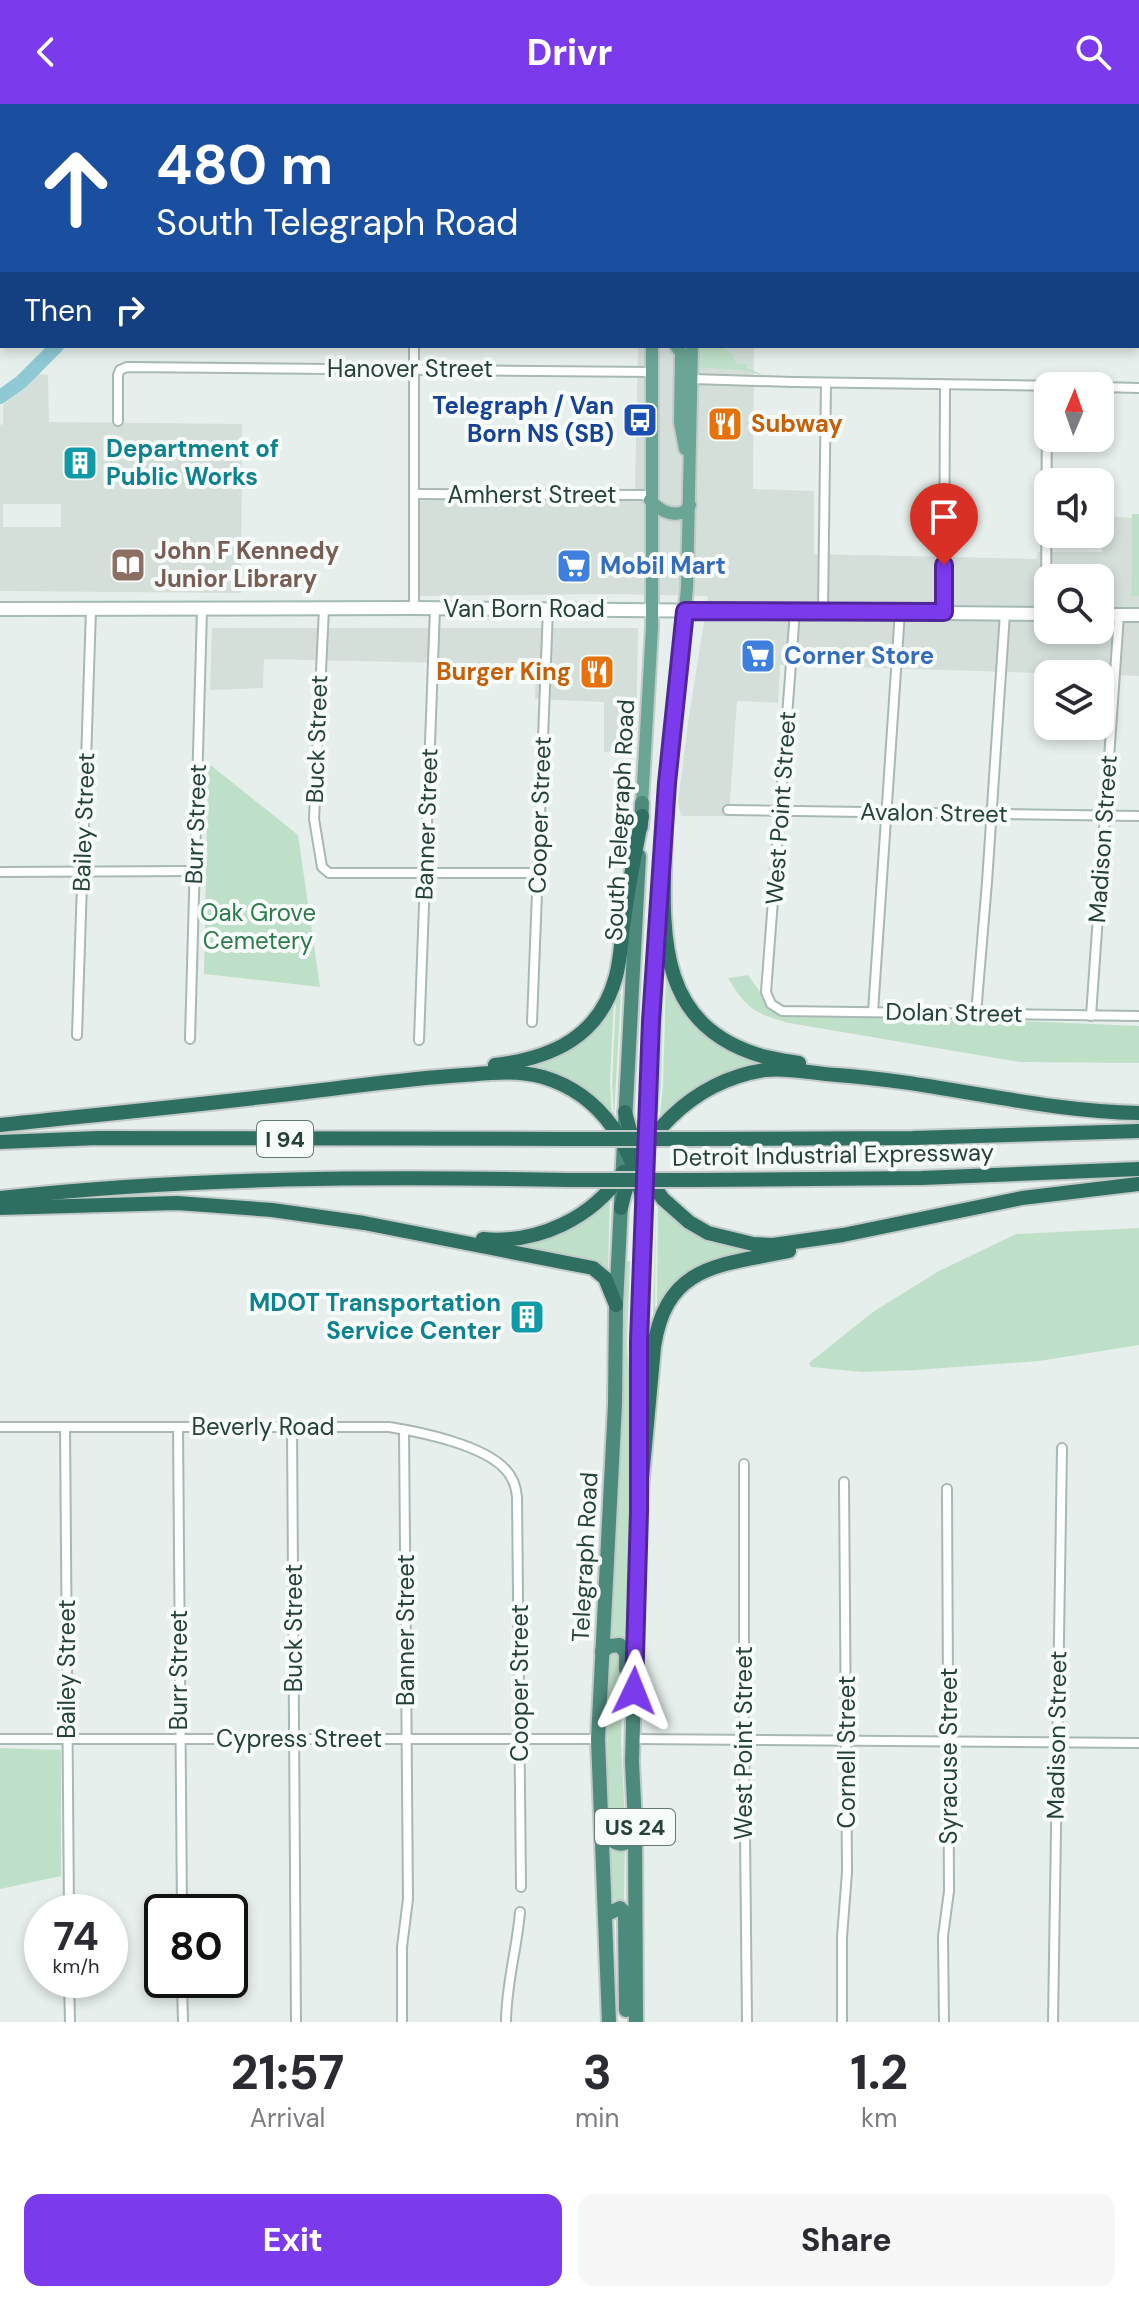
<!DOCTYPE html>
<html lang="en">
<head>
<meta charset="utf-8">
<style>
	:root { --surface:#fff; --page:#f7f7f7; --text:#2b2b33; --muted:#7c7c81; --accent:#7c3aed }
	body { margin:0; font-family:"DM Sans",sans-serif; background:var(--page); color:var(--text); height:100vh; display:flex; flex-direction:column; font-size:30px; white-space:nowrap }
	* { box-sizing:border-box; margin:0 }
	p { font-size:26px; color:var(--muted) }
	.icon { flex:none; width:44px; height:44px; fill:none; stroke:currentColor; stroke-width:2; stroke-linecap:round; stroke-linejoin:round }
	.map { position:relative; height:1918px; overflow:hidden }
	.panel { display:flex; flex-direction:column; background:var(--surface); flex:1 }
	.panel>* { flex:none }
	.top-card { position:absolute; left:0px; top:0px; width:1140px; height:244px; box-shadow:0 4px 12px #0003; background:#1a4fa0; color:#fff; overflow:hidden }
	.needle { width:52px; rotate:2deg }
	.fabs { position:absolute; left:1034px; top:268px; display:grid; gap:16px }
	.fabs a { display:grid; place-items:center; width:80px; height:80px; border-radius:16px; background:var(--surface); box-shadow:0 4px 12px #0003; font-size:40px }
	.speed { position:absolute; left:24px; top:1790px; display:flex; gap:16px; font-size:40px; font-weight:700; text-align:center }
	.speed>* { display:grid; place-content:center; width:104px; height:104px; border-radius:50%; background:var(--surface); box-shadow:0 4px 12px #0003; line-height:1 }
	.speed small { font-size:20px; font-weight:400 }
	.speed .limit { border:4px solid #111; border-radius:12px; background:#fff; color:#111 }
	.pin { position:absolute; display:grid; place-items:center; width:68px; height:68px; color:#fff; margin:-82px -34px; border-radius:50% 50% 50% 0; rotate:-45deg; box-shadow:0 0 8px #0007 }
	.pin .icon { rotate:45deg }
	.me { position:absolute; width:88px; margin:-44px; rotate:2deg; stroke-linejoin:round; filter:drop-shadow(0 0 6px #0008) }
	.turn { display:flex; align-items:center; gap:28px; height:168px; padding:0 24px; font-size:36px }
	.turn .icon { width:104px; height:104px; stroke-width:2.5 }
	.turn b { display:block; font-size:56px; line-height:68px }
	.then { display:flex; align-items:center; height:76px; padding:0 24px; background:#0003; gap:16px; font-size:30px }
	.eta { display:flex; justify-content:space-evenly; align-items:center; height:136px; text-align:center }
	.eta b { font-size:48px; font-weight:800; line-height:56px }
	.button { display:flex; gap:16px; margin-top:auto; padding:16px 24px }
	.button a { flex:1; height:92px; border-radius:16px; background:var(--accent); color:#fff; font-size:32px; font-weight:800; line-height:92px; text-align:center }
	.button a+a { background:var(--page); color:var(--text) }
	header { display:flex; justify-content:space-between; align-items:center; height:104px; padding:0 24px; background:var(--accent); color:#fff; font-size:36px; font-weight:800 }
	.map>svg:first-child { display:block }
	.built { fill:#d4dfda; fill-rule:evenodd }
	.green { fill:#bfe0c8 }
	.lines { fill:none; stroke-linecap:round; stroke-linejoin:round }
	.river { stroke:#8ec9d4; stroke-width:14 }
	.minor-casing { stroke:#a8b8b2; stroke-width:12 }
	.secondary-casing { stroke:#a4bbb3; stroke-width:16 }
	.primary-casing { stroke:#c2cac8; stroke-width:16 }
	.trunk-casing { stroke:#c2cac8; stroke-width:18 }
	.motorway-casing { stroke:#c2cac8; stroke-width:18 }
	.minor { stroke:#fff; stroke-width:8 }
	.secondary { stroke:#fff; stroke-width:12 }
	.primary { stroke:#6aa596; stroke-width:12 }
	.trunk { stroke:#4c8a7c; stroke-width:14 }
	.motorway { stroke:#2f6f62; stroke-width:14 }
	.motorway-bridge-casing { stroke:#c2cac8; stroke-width:18; stroke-linecap:butt }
	.motorway-bridge { stroke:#2f6f62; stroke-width:14 }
	.route-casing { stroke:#51269a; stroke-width:20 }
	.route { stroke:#7c3aed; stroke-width:14 }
	.labels { text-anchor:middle; stroke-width:8; stroke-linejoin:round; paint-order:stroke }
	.shield { fill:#f7fbf9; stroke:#637a73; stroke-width:2 }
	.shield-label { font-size:22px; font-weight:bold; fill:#24423a }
	.street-label { font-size:24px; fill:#24423a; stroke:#f7fbf9 }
	.transit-label { font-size:24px; font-weight:bold; fill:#164399; stroke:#f7fbf9; text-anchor:end }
	.food-label { font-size:24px; font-weight:bold; fill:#c56008; stroke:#f7fbf9; text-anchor:start }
	.culture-label { font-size:24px; font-weight:bold; fill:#0d838f; stroke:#f7fbf9; text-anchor:start }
	.education-label { font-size:24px; font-weight:bold; fill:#785e54; stroke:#f7fbf9; text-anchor:start }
	.shop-label { font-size:24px; font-weight:bold; fill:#366cbe; stroke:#f7fbf9; text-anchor:start }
	.park-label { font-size:24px; fill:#2d7a4b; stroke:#f7fbf9 }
</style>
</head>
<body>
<header><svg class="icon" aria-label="back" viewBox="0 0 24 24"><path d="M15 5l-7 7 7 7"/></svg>Drivr<svg class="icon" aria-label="search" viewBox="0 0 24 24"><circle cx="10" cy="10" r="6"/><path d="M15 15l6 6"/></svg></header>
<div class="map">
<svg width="1139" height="1918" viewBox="0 0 1139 1918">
	<rect width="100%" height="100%" fill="#e6efeb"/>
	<!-- built -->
	<g class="built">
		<path d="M638,242H754L753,385L814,387V450L1037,455L1038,448H1102V412L1132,414L1131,492H1139V572L780,561L778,599L737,597L729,712H681L678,699L688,619L708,492L615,490L420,492L419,397L635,385ZM1048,474H1100V526H1048Z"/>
		<path d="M38,270L48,271L49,318L242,320L241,489L0,487V321L3,320V301ZM3,400H61V423H3Z"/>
		<polygon points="212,524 638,524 636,645 604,648 604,598 535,595 536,561 264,555 263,584 210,586"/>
	</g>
	<!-- green -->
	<g class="green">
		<path d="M699,242C715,242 732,241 736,259L747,260V264L765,272L742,266L705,264L703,266L699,261Z"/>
		<polygon points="1132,410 1139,410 1139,492 1131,492"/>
		<polygon points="208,659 298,731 320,883 204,870"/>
		<polygon points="665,866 668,869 664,871 661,982 657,1021 660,867"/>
		<path d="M748,871L775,909L817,912L950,914L1139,922V959L1020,958L789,919C755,910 746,904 728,874Z"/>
		<polygon points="668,872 680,897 761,956 762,962 659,1019 663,982 666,873"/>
		<polygon points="615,889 621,890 614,1013 612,982 616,893 613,891"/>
		<polygon points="614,894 610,978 612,1013 531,965 531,960"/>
		<polygon points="610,1093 608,1166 590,1157 526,1145 527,1140 567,1125"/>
		<polygon points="656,1096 655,1203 660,1206 657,1212 653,1212"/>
		<polygon points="658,1096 700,1131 744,1147 744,1151 721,1157 661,1204 657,1202"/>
		<polygon points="1139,1124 1139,1241 1039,1257 915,1266 862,1268 811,1263 809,1259 873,1208 939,1167 1016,1130"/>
		<polygon points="626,1157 630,1157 627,1239 633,1318 627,1536 610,1532 616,1434"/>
		<path d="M617,1547L623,1562L621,1636L625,1718L620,1730C616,1726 612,1721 611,1715C607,1697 605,1559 612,1549Z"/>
		<polygon points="0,1644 61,1646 61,1772 0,1785"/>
		<polygon points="609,1742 625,1746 624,1797 613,1796 613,1794"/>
	</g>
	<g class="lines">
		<!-- river -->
		<g class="river">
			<polyline points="1138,103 1139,102"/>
			<polyline points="0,293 21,278 57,242"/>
		</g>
		<defs>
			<g id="minor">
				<polyline points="825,0 825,2"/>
				<polyline points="946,0 946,2"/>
				<polyline points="117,2 117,0"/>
				<polyline points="414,2 414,0"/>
				<polyline points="1047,2 1047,0"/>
				<polyline points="0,47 2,47"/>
				<polyline points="1138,52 1139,52"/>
				<polyline points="0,140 2,140"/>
				<polyline points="0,199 2,192"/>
				<polyline points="414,242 414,504"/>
				<polyline points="692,275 793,278 1063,282"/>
				<polyline points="1100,283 1139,284"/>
				<polyline points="118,317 118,271 120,266 127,263 652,268"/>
				<polyline points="414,390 650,391"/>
				<polyline points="324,504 314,715 322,763 329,769 537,769"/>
				<polyline points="823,506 826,279"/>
				<polyline points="795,507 766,888 771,900 782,907 1139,912"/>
				<polyline points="944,508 945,281"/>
				<polyline points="1046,510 1047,282"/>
				<polyline points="728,706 1139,712"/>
				<polyline points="0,768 194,767"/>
				<polyline points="873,908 900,507"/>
				<polyline points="976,910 987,778 1005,509"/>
				<polyline points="1091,912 1119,511"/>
				<polyline points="532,918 548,505"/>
				<polyline points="77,931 91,505"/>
				<polyline points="190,935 202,505"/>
				<polyline points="419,936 435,504"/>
				<path d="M0,1323H389C421,1328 483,1341 505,1365C513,1373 516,1382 517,1393L521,1783"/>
				<polyline points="65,1323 69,1808"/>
				<polyline points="178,1323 182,1808"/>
				<polyline points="292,1323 296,1918"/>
				<polyline points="744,1360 744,1636 747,1918"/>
				<polyline points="0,1635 598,1635"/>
				<polyline points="633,1635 1139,1639"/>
				<polyline points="69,1876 70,1918"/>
				<polyline points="182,1876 183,1918"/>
				<polyline points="402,1918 402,1843 408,1795 404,1326"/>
				<path d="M506,1918C506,1881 517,1845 520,1808"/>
				<polyline points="842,1918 842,1833 847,1768 844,1378"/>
				<polyline points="944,1918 943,1832 949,1787 947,1385"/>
				<polyline points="1053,1918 1062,1344"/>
			</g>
			<g id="secondary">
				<polyline points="0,505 414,504 1048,510"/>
				<polyline points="1100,511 1139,511"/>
			</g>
			<g id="primary">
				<polyline points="658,0 658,2"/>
				<polyline points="692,0 692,2"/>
				<polyline points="650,2 650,0"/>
				<polyline points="676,242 681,249 680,318 685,345"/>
				<path d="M650,396C659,406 670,413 684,408L690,401"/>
				<polyline points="642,699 652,524 652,242"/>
				<polyline points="665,700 687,484 692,242"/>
			</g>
			<g id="trunk">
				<polyline points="641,723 642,699"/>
				<polyline points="625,1019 639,752"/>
				<polyline points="639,1343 643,1118 647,1054 651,917 659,804"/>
				<polyline points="602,1547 610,1542 620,1541 626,1549 626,1565"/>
				<path d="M609,1713L613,1737C623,1743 628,1738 635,1730"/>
				<polyline points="605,1811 620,1804 625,1809 626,1906"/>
				<polyline points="609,1918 598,1635 615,1300 616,1201 624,1039"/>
				<polyline points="636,1918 635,1720 632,1658 639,1396"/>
			</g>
			<g id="motorway">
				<path d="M665,713C665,810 645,918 762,952C774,955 787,957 799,959"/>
				<path d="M495,961C552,954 600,933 616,872C621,854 621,835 624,816C628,782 636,747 642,712"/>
				<polyline points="625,1008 635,1045"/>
				<path d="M0,1021C105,1010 209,1000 314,987C364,981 414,974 464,971C491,969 517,966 543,973C604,991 635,1046 644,1105"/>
				<polyline points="697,1035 913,1034 1139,1027"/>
				<polyline points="0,1038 98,1034 570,1035"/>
				<polyline points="638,1044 649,1008"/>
				<polyline points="644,1068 663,1095 689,1118 708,1129 753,1140 773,1141 843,1131 1022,1094 1139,1080"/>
				<polyline points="695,1076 922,1074 1139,1065"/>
				<path d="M0,1094C189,1073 379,1072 570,1076"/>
				<polyline points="0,1104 177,1099 272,1106 364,1119 593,1164 605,1174 616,1201"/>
				<path d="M621,1104C635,1034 693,977 765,966C789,963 813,970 837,971C938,978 1036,1007 1139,1009"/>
				<path d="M483,1135C538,1140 593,1114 623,1068"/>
				<path d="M639,1407L654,1243C666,1160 721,1161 789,1147"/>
			</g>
		</defs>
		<!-- minor casing -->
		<use href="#minor" class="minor-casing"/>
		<!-- secondary casing -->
		<use href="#secondary" class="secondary-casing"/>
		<!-- primary casing -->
		<use href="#primary" class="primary-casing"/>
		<!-- trunk casing -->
		<use href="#trunk" class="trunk-casing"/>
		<!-- motorway casing -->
		<use href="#motorway" class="motorway-casing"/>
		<!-- minor -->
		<use href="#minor" class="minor"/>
		<!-- secondary -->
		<use href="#secondary" class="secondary"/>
		<!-- primary -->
		<use href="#primary" class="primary"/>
		<!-- trunk -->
		<use href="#trunk" class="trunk"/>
		<!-- motorway -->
		<use href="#motorway" class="motorway"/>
		<defs>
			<g id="motorway-bridge">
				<polyline points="570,1035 697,1035"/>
				<polyline points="570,1076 695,1076"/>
			</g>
		</defs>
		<!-- motorway-bridge casing -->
		<use href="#motorway-bridge" class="motorway-bridge-casing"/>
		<!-- motorway-bridge -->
		<use href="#motorway-bridge" class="motorway-bridge"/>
	</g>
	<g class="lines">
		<defs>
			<polyline id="route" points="634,1587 639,1407 639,1237 651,917 667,679 685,507 944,508 944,461"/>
		</defs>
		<!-- route casing -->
		<use href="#route" class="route-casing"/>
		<!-- route -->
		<use href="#route" class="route"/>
	</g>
	<!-- icons -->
	<defs>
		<symbol id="bus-square" viewBox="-11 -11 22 22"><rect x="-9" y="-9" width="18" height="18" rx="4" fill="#1a4fb4" stroke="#f7fbf9"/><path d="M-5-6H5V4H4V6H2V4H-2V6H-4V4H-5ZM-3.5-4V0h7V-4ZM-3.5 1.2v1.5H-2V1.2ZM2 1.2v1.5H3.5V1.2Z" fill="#fff"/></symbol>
		<symbol id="restaurant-square" viewBox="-11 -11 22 22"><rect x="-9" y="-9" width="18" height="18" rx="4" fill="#e8710a" stroke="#f7fbf9"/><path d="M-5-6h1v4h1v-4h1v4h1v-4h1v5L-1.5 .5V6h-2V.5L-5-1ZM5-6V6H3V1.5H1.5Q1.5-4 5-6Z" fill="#fff"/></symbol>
		<symbol id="building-square" viewBox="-11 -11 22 22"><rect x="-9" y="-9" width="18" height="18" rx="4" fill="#0f9aa8" stroke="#f7fbf9"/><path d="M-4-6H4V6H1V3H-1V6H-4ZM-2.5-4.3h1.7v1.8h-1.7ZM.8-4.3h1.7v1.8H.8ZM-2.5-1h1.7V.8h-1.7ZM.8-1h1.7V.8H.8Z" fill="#fff"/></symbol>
		<symbol id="library-square" viewBox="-11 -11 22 22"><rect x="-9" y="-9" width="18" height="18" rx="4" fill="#8d6e63" stroke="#f7fbf9"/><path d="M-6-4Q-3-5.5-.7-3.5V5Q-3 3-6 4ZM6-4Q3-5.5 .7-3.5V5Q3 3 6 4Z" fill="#fff"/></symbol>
		<symbol id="supermarket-square" viewBox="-11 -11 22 22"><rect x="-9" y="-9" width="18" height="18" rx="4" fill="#3f7fe0" stroke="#f7fbf9"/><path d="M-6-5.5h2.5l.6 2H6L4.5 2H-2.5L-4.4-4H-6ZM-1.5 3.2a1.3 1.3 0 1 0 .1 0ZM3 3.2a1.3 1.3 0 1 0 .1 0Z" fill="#fff"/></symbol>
	</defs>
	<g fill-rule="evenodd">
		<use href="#bus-square" x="620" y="296" width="40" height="40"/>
		<use href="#restaurant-square" x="705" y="300" width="40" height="40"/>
		<use href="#building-square" x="60" y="339" width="40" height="40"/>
		<use href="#library-square" x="108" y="441" width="40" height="40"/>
		<use href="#supermarket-square" x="554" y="442" width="40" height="40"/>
		<use href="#supermarket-square" x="738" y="532" width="40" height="40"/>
		<use href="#restaurant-square" x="577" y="548" width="40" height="40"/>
		<use href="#building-square" x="507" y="1193" width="40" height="40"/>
	</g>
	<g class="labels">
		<!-- shield labels -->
		<g class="shield">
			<rect x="257" y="1017" width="56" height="36" rx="6"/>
			<rect x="595" y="1705" width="80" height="36" rx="6"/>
		</g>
		<g class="shield-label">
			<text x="285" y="1043">I 94</text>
			<text x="635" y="1731">US 24</text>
		</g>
		<!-- street labels -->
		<g class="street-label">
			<text x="410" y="273">Hanover Street</text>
			<text x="532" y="399">Amherst Street</text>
			<text x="524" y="513">Van Born Road</text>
			<text transform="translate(317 635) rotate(-88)" y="8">Buck Street</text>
			<text transform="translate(781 704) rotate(-86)" y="8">West Point Street</text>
			<text transform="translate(934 709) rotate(1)" y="8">Avalon Street</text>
			<text transform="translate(540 711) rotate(-88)" y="8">Cooper Street</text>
			<text transform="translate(620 716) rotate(-87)" y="8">South Telegraph Road</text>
			<text transform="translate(84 718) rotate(-88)" y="8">Bailey Street</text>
			<text transform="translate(196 720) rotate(-88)" y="8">Burr Street</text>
			<text transform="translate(427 720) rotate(-88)" y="8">Banner Street</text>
			<text transform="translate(1103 735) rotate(-86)" y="8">Madison Street</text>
			<text transform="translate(954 909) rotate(1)" y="8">Dolan Street</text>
			<text transform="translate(833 1051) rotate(-1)" y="8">Detroit Industrial Expressway</text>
			<text x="263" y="1331">Beverly Road</text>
			<text transform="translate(585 1453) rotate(-87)" y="8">Telegraph Road</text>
			<text transform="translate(294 1524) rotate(-90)" y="8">Buck Street</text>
			<text transform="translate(406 1526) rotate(-90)" y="8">Banner Street</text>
			<text transform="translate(67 1565) rotate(-90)" y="8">Bailey Street</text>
			<text transform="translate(179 1566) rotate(-90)" y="8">Burr Street</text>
			<text transform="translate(520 1579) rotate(-90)" y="8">Cooper Street</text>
			<text transform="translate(1057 1631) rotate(-89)" y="8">Madison Street</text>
			<text x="299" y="1643">Cypress Street</text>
			<text transform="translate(744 1639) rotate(-90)" y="8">West Point Street</text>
			<text transform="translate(847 1648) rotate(-90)" y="8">Cornell Street</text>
			<text transform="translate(949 1652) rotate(-90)" y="8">Syracuse Street</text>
		</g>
		<!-- transit labels -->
		<g class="transit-label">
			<text x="614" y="310">Telegraph / Van<tspan x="614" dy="28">Born NS (SB)</tspan></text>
		</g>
		<!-- food labels -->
		<g class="food-label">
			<text x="751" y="328">Subway</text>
			<text x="571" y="576" text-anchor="end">Burger King</text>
		</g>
		<!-- culture labels -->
		<g class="culture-label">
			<text x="106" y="353">Department of<tspan x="106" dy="28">Public Works</tspan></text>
			<text x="501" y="1207" text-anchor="end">MDOT Transportation<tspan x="501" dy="28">Service Center</tspan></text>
		</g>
		<!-- education labels -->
		<g class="education-label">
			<text x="154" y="455">John F Kennedy<tspan x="154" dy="28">Junior Library</tspan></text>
		</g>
		<!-- shop labels -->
		<g class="shop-label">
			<text x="600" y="470">Mobil Mart</text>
			<text x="784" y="560">Corner Store</text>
		</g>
		<!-- park labels -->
		<g class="park-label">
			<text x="258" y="817">Oak Grove<tspan x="258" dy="28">Cemetery</tspan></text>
		</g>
	</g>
</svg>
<div class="fabs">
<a><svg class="needle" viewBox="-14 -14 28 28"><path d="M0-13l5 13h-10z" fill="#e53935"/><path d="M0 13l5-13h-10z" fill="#7c7c81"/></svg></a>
<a><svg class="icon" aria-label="sound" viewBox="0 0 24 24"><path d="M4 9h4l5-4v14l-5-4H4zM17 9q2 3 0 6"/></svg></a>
<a><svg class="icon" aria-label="search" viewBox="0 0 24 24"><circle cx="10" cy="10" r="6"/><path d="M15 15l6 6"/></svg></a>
<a><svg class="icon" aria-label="layers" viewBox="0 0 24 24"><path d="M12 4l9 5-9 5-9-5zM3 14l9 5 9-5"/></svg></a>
</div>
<div class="speed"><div>74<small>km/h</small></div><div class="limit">80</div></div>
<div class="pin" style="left:944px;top:461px;background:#d93025"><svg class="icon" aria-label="arrive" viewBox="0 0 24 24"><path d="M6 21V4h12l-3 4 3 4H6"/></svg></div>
<svg class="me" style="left:634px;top:1587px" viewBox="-20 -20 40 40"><path d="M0-17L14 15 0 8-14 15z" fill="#7c3aed" stroke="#fff" stroke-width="4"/></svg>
<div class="top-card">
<div class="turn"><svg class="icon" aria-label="ahead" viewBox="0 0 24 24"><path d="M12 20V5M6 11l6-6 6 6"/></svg><div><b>480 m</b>South Telegraph Road</div></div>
<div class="then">Then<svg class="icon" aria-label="right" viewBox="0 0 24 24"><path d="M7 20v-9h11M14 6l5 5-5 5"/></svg></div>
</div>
</div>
<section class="panel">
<div class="eta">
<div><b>21:57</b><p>Arrival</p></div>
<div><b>3</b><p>min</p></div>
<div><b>1.2</b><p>km</p></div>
</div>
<div class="button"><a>Exit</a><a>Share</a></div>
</section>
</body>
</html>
